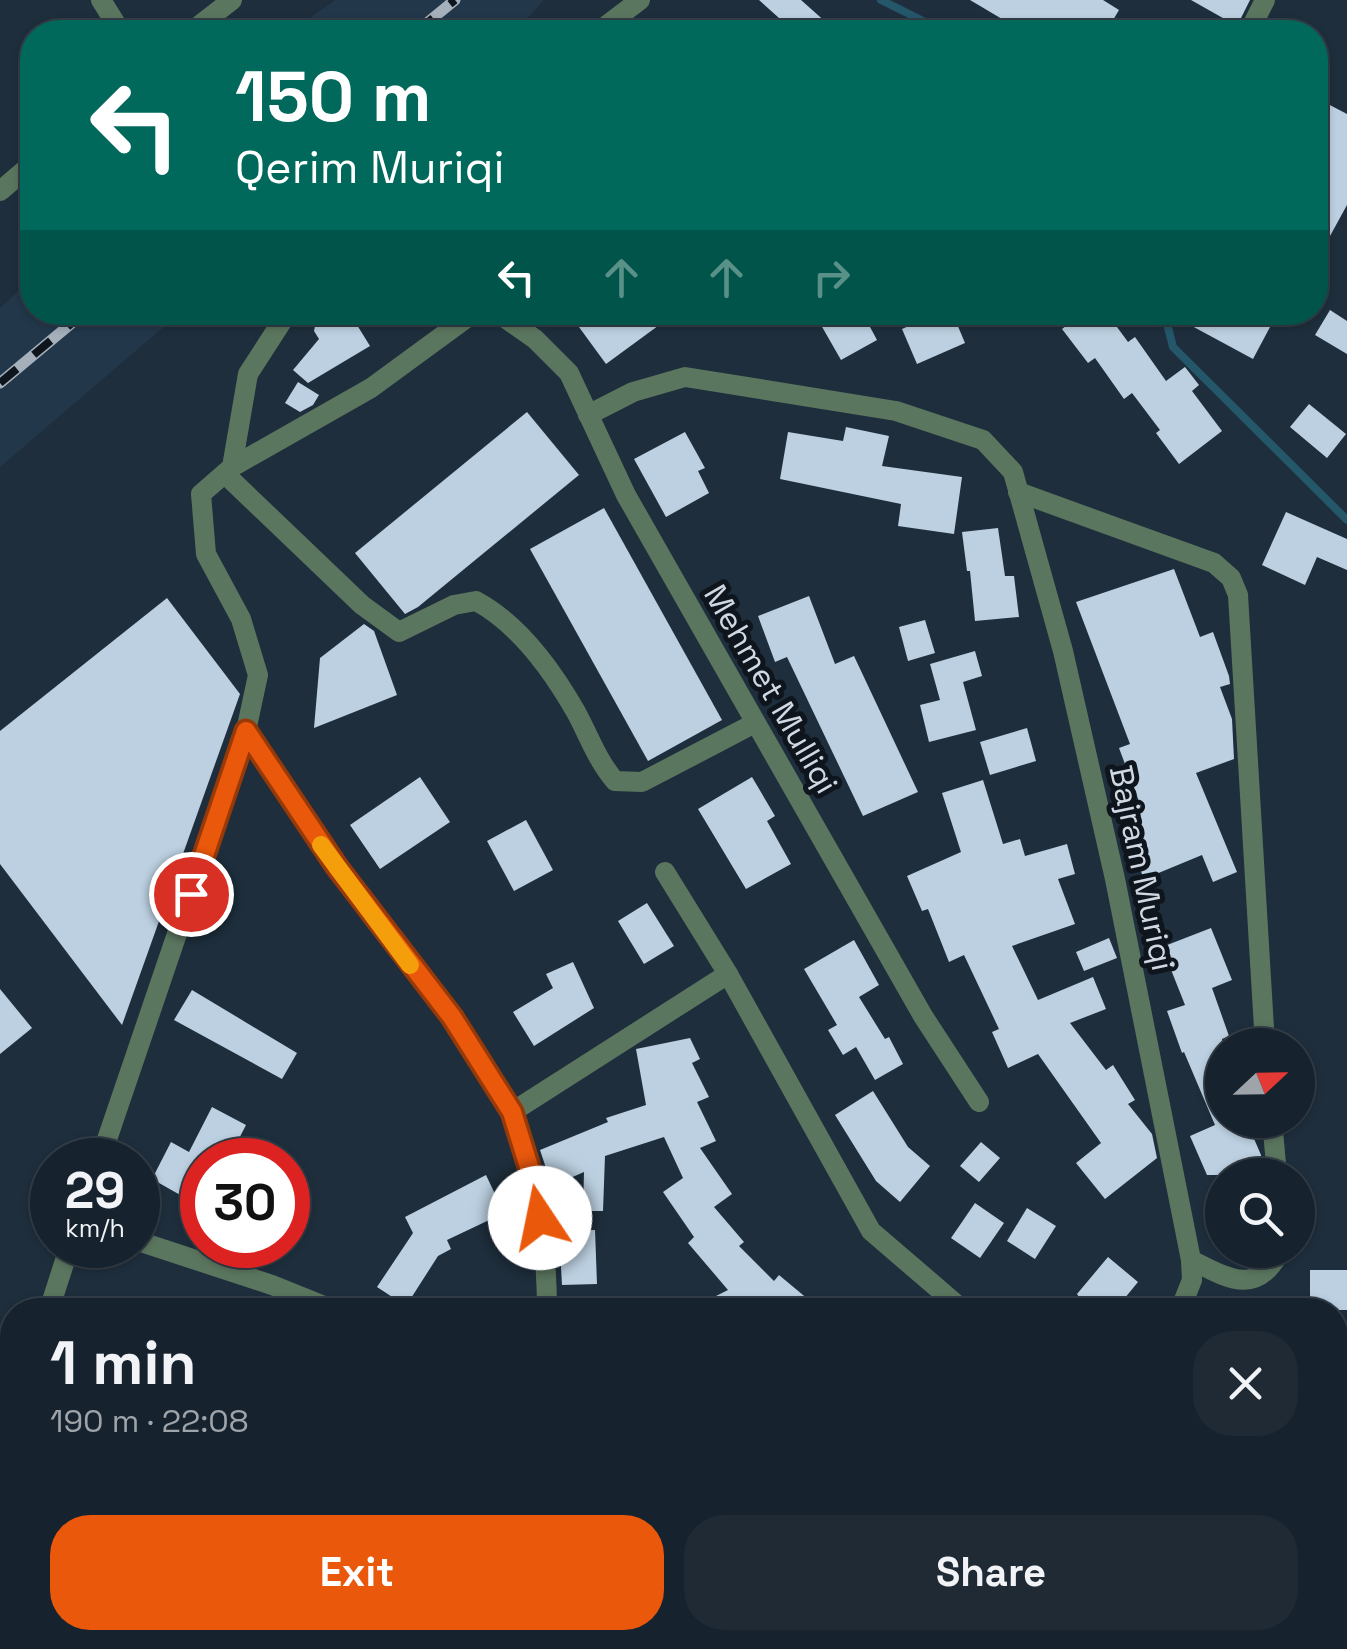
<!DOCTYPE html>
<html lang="en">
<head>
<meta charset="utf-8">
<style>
	:root { --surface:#16222d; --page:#1f2a35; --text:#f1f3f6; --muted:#9ea4aa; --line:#353f49; --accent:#ea580c }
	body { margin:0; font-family:"Space Grotesk",sans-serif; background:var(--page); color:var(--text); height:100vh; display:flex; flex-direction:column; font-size:38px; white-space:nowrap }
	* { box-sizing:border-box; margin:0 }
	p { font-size:32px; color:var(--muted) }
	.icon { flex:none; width:55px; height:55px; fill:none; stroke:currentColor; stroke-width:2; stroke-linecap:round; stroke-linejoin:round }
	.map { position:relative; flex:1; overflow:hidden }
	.details { position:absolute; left:0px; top:1298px; width:1348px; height:352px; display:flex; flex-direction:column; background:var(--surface); border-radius:40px 40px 0 0; box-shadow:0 2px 8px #0004,0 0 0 2px var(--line) }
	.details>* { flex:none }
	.top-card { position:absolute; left:20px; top:20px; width:1308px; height:305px; border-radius:40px; box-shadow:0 2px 8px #0004,0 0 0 2px var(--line); background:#00695c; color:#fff; overflow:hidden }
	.needle { width:65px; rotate:68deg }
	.fabs { position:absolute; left:1205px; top:1028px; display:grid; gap:20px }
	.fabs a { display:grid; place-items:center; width:110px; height:110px; border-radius:50%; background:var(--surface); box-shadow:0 2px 8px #0004,0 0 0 2px var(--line); font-size:50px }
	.speed { position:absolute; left:30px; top:1138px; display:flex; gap:20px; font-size:50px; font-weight:700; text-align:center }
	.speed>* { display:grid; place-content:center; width:130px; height:130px; border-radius:50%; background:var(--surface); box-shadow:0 2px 8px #0004,0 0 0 2px var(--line); line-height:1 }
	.speed small { font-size:25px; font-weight:400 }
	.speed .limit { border:15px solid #d22; background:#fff; color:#111 }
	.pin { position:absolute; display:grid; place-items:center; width:85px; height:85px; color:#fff; margin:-42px; border:5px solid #fff; border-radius:50%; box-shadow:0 2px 10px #0007 }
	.me { position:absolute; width:110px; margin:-55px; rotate:349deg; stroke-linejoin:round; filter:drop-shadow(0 0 8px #0008) }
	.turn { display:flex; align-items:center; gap:35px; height:210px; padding:0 50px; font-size:45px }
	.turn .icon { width:130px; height:130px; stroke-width:2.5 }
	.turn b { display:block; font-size:70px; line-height:85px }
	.lanes { display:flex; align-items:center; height:95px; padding:0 50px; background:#0003; justify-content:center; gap:50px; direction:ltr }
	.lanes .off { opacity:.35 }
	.round { display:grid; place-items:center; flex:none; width:105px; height:105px; border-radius:40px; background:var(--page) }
	.summary { display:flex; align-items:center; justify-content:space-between; height:170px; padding:0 50px }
	h1 { font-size:60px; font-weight:800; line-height:75px }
	.action { display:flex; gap:20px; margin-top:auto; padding:20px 50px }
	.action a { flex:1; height:115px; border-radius:40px; background:var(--accent); color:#fff; font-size:40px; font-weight:800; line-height:115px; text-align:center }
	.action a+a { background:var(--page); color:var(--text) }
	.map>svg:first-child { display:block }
	.built { fill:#22374a }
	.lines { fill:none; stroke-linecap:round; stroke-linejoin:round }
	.stream { stroke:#24576a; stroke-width:8 }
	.building { fill:#bcd0e1 }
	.minor { stroke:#5b765f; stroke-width:20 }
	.tertiary { stroke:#5b765f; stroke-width:20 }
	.rail-casing { stroke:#a5b0bb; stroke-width:11 }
	.rail { stroke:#0f151c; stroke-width:8; stroke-dasharray:22; stroke-linecap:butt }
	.route-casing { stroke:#983908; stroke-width:25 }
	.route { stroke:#ea580c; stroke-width:18 }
	.slow { stroke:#f59e0b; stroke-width:18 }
	.labels { text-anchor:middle; stroke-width:10; stroke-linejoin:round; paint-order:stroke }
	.street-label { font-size:32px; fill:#d0d9e3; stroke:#0f151c }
</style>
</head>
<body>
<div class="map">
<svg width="1347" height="1649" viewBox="0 0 1347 1649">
	<rect width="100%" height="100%" fill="#1e2e3c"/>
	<!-- built -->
	<g class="built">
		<polygon points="335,0 544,0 515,32 290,32"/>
		<polygon points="32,279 32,312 180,313 0,467 0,308"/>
	</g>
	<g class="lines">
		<!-- stream -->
		<g class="stream">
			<polyline points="881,0 945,32"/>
			<polyline points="1164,312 1173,347 1347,520"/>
		</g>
	</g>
	<!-- building -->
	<g class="building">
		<polygon points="759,0 801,0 837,32 767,32 779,18"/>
		<polygon points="970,0 1103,0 1119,10 1106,32 1024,32"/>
		<polygon points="1191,0 1250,0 1237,26"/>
		<polygon points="1326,103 1347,114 1347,205 1330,236 1315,227 1315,123"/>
		<polygon points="1330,310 1347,321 1347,354 1315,335"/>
		<polygon points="318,312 349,312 370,346 308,383 293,370 319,339 314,331"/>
		<polygon points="568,312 677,312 606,364"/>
		<polygon points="843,312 862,312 877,340 841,360 821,325"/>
		<polygon points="940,312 952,312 965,343 917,364 902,329"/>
		<polygon points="1084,312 1106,312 1128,342 1135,337 1166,381 1185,367 1199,385 1192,391 1222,431 1179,464 1156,433 1160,430 1132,393 1124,399 1095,358 1088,363 1062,329"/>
		<polygon points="1166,312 1278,312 1253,359"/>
		<polygon points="298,382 319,395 313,405 300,412 285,403"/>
		<polygon points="1309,404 1346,434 1327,458 1290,427"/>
		<polygon points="527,412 579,475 418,607 405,614 355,553"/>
		<polygon points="846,427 889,436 882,466 962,477 954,534 898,526 901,504 780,479 788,432 843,441"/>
		<polygon points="685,432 705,468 698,471 709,493 666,517 634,459"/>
		<polygon points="604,508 722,720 648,761 530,549"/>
		<polygon points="1286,512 1347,539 1347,570 1317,557 1305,585 1262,565"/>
		<polygon points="998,528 1005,576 1014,576 1019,617 975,621 970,571 967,571 962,532"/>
		<polygon points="1174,569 1200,637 1213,632 1229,676 1230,684 1220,687 1232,719 1234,759 1196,773 1237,872 1213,882 1202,855 1144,879 1121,821 1143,812 1119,748 1130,744 1076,602"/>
		<polygon points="809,596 835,664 854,656 918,792 863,816 787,657 775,662 758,616"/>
		<polygon points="167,598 240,694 122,1025 0,864 0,731"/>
		<polygon points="925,620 935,653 908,661 899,627"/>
		<polygon points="364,624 374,631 397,695 314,728 320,658"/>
		<polygon points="975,651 982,676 963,682 976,730 929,742 920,705 940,700 930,664"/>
		<polygon points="1027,728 1036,761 990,775 980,742"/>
		<polygon points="420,777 450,822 380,869 350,825"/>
		<polygon points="752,777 775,816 767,821 791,864 746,889 698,809"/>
		<polygon points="983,780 1003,844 1020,839 1025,856 1067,844 1075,874 1058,879 1075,924 1012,946 1038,1000 1093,977 1106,1009 1070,1023 1106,1070 1113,1065 1135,1100 1128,1104 1152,1134 1157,1158 1105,1199 1076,1163 1101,1143 1038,1054 1008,1068 992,1032 999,1029 964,955 949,962 928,909 922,911 907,876 961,852 942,793"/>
		<polygon points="526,820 553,870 514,891 487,841"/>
		<polygon points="647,903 674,946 644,964 618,921"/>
		<polygon points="1211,928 1232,980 1212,988 1229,1036 1222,1039 1222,1120 1246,1120 1261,1155 1263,1175 1207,1175 1190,1136 1215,1125 1184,1052 1182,1053 1167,1011 1185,1005 1162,947"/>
		<polygon points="1109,938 1117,958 1084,971 1076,952"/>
		<polygon points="854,940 879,985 859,997 885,1039 889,1037 903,1064 875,1080 856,1047 843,1055 828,1030 837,1025 804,969"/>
		<polygon points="573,962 594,1008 534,1046 513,1012 553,988 546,974"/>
		<polygon points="0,989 32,1028 0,1054"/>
		<polygon points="192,990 297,1053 282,1079 174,1020"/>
		<polygon points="690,1038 700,1059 692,1063 709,1097 697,1102 716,1141 700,1148 732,1194 714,1207 744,1242 739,1246 774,1281 779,1275 821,1310 688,1310 728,1290 688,1243 694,1237 663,1192 683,1178 664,1137 605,1156 603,1211 583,1211 584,1172 552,1186 540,1150 608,1122 606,1118 646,1105 636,1049"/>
		<polygon points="873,1091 908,1147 930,1166 900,1202 876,1181 835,1115"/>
		<polygon points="212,1107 246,1125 228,1160 202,1160 202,1175 189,1200 152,1179 171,1142 189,1152"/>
		<polygon points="981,1142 1000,1158 979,1182 960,1166"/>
		<polygon points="486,1175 504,1213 447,1240 451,1249 438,1256 406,1306 377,1287 413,1233 405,1217"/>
		<polygon points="975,1203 1004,1223 980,1258 951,1238"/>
		<polygon points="1027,1208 1056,1226 1035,1259 1007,1241"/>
		<polygon points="595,1230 597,1284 562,1285 559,1231"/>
		<polygon points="1108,1257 1138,1282 1115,1310 1069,1310 1079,1297 1077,1294"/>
		<rect x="1310" y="1270" width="37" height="40"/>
	</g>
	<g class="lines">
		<!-- minor -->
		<g class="minor">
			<polyline points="101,0 121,32"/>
			<polyline points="598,32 640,0"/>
			<polyline points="1249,32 1265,0"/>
			<polyline points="588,415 633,392 685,377 896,411 983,440 1013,472 1063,651 1115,879 1191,1260 1192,1280 1180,1310"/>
			<polyline points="232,467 248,374 288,312"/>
			<path d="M225,474L362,605L399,632L454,605L476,601C519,624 552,670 576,712C589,736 597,760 615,781L642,782L755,723"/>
			<polyline points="1018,492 1214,563 1231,578 1238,595 1265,1045"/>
			<path d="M246,731C287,794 328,858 374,919C421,981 474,1040 510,1110C537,1161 547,1253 547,1310"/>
			<polyline points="728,974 871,1231 963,1310"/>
			<polyline points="512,1112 728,974 665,872"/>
			<polyline points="1272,1120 1277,1175"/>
			<polyline points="100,1160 246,731 258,675 241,619 206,554 201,494 232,467 371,388 468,317 502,316 535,339 569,373 626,495 923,1016 979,1102"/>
			<polyline points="138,1241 272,1285 334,1310"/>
			<path d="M1191,1260C1229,1279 1257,1297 1281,1250"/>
			<polyline points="49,1310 70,1245"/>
			<polyline points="12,1437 12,1462"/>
			<polyline points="96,1638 100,1649"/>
			<polyline points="748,1638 759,1649"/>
			<polyline points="906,1649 915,1638"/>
			<polyline points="1092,1649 1106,1638"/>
		</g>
		<!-- tertiary -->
		<g class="tertiary">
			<polyline points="191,32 232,0"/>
			<polyline points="0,191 32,164"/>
		</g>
		<defs>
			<g id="rail">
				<polyline points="416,32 455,0"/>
				<polyline points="0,383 85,312"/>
			</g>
		</defs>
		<!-- rail casing -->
		<use href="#rail" class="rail-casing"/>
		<!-- rail -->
		<use href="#rail" class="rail"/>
	</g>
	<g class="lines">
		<defs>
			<polyline id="route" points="191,894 246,731 337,867 452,1017 512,1112 534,1183 540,1218"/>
		</defs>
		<!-- route casing -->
		<use href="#route" class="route-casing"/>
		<!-- route -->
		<use href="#route" class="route"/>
		<!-- slow -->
		<polyline class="slow" points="321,845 410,965"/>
	</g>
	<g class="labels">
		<!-- street labels -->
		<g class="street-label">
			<text transform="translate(771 689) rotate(60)" y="11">Mehmet Mulliqi</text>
			<text transform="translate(1142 868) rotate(78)" y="11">Bajram Muriqi</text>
		</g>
	</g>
</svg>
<div class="fabs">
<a><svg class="needle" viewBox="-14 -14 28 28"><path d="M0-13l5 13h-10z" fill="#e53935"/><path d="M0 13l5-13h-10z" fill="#9ea4aa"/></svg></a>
<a><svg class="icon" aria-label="search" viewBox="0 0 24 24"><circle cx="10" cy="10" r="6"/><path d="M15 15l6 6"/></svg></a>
</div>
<div class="speed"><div>29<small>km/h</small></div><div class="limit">30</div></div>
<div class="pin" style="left:191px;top:894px;background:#d93025"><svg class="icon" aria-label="arrive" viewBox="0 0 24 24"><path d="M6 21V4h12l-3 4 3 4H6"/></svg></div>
<svg class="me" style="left:540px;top:1218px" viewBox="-20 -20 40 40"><circle r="19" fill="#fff"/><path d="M0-13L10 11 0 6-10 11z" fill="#ea580c"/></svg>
<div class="top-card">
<div class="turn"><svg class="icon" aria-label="left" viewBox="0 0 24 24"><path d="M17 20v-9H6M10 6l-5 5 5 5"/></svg><div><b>150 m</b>Qerim Muriqi</div></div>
<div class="lanes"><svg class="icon" aria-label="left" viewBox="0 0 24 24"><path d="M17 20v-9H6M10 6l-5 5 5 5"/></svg><svg class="icon off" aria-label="ahead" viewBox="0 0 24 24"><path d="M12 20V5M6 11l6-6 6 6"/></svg><svg class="icon off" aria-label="ahead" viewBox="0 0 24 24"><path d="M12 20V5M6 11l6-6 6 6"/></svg><svg class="icon off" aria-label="right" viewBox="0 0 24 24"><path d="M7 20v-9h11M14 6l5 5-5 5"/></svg></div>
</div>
<section class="details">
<div class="summary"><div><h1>1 min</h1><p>190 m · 22:08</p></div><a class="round"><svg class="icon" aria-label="close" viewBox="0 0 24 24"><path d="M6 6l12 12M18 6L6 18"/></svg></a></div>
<div class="action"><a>Exit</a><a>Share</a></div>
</section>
</div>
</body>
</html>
